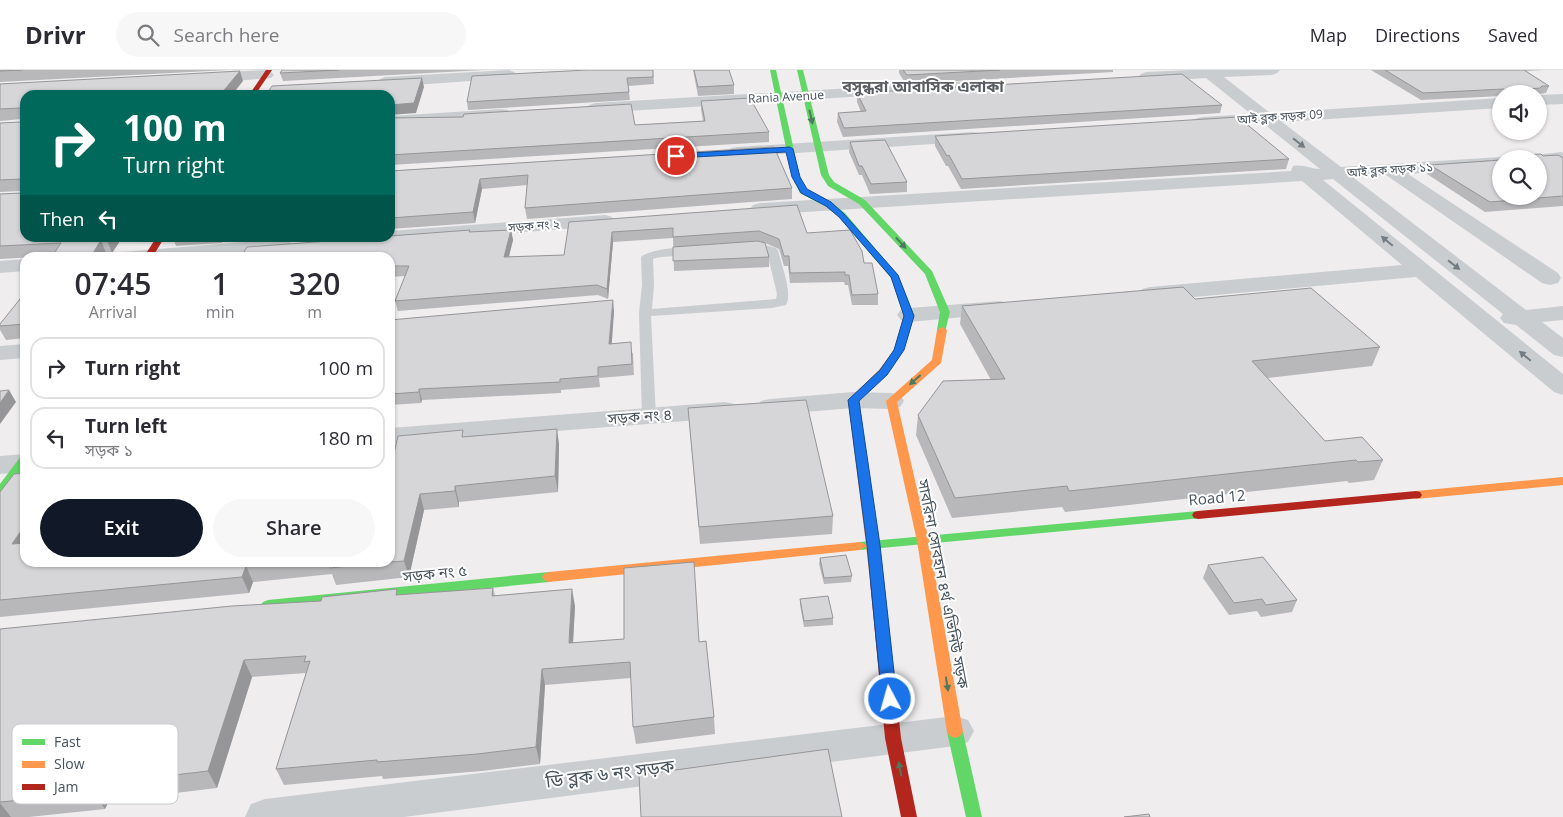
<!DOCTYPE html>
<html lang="en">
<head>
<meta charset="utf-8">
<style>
	:root { --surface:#fff; --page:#f7f7f7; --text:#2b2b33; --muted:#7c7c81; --line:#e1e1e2; --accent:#111827 }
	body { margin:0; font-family:"Open Sans","Noto Sans Bengali",sans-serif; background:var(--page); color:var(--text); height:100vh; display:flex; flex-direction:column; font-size:19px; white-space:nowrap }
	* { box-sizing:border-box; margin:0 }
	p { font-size:16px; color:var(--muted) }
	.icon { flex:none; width:28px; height:28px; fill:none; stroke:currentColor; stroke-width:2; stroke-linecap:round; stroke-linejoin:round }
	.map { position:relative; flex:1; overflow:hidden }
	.side { position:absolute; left:20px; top:182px; width:375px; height:315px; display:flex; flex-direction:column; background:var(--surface); border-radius:15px; box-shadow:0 1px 4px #0004 }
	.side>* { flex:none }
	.hud { position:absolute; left:20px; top:20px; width:375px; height:152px; border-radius:15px; box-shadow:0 1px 4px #0004; background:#00695c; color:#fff; overflow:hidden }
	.tools { position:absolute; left:1492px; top:15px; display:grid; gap:10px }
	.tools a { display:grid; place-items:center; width:55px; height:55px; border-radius:50%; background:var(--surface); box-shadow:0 1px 4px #0004; font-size:25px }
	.pin { position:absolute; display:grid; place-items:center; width:42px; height:42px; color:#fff; margin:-21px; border:2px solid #fff; border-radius:50%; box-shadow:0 1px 5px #0007 }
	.me { position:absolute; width:55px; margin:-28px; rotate:354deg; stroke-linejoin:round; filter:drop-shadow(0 0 4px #0008) }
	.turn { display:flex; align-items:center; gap:18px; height:105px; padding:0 20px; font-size:22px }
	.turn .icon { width:65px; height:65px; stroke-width:2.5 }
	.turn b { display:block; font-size:35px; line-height:42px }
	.then { display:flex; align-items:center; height:48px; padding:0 20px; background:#0003; gap:10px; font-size:19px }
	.eta { display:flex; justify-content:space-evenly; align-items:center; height:85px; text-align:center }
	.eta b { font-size:30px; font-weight:600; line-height:35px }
	.primary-button { display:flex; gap:10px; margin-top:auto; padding:10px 20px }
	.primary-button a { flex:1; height:58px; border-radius:30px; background:var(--accent); color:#fff; font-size:20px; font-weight:600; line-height:58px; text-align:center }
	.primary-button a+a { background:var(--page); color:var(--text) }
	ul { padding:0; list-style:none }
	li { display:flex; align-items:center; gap:15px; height:62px; margin:0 10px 8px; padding:0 10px; border:2px solid var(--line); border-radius:15px }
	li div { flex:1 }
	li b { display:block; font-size:19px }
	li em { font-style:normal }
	header { display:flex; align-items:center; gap:30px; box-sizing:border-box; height:70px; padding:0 25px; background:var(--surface); border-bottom:1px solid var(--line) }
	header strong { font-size:24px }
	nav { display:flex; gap:28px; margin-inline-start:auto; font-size:18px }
	.search { width:350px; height:45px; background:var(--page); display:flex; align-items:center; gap:12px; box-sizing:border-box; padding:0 18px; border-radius:28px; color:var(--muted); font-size:19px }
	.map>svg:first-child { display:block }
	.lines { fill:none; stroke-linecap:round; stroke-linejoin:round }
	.lane { fill:#cacdcf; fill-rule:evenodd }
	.street { fill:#cacdcf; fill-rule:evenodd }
	.fast { fill:#63d668; fill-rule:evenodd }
	.slow { fill:#ff974d; fill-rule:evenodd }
	.jam { fill:#b3261e; fill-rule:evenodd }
	.wall { fill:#b8b7ba }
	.shaded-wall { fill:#969597 }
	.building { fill:#d6d5d8; stroke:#969597 }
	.oneway { fill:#4e795f }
	.oneway2 { fill:#747c84 }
	.route { fill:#1a73e8; stroke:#114b97 }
	.labels { text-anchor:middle; stroke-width:4; stroke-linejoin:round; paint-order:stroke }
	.far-street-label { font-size:12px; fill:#45515b; stroke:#fff }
	.street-label { font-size:15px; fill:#45515b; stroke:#fff }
	.far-district-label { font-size:16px; font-weight:bold; fill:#595d62; stroke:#fff }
	.near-street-label { font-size:18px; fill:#45515b; stroke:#fff }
	.key { fill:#fff; stroke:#c7cbce; stroke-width:1 }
	.key-label { font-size:14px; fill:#45515b }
</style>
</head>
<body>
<header>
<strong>Drivr</strong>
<div class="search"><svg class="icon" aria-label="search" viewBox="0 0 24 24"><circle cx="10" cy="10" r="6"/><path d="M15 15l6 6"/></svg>Search here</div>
<nav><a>Map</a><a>Directions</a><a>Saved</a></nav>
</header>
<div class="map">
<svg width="1563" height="747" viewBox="0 0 1563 747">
	<rect width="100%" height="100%" fill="#efedee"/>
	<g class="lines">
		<!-- lane -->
		<path class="lane" d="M759,173L776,178L778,180C781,194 793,223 786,235L772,238L651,246L656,347L654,350H644L642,347L639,243L642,215L641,187C649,179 691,174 699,181C690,189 665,184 653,189L654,215L652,239L776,229L777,224L767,182C758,180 746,183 740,177L746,174Z"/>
		<!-- street -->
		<g class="street">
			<polygon points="266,0 271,2 274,5 271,8 205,13 200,11 197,8 200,5 205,3"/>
			<polygon points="509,0 514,2 517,5 514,8 385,17 380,15 377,12 380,9 385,7"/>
			<path d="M1190,0H1280L1277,3L1272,5L1224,7L1270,43L1501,28V38L1282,52L1341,97L1501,87L1507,88L1501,89V97L1408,104L1558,203L1561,208L1558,213L1550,215L1542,213L1386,105L1354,108L1526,240L1563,236V250L1542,252L1563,268V287L1554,285L1516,255L1504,253L1500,248L1503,244L1333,109L1323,110L1563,304V325L1554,322L1416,207L1150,231L1142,229L1139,224L1142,219L1150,217L1402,195L1302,111L760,145L753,143L750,139L753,135L760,133L1291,101L1293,96C1304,94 1310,99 1320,99L1263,53L1203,57L1197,56L1195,52L1197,48L1203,47L1251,44L1206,8L1146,12L1141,10L1138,7L1141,4L1146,2Z"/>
			<polygon points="988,10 994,12 996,15 994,18 595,43 589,41 587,38 589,35 595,33"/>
			<polygon points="1563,24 1563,34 1539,35 1539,25"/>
			<polygon points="502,39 508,40 510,44 508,48 390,56 390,46"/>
			<polygon points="973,62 979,63 982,67 979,71 737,87 731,86 728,82 731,78 737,77"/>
			<polygon points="1563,82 1563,92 1539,94 1539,89 1529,89 1532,85"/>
			<polygon points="605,145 612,147 615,151 612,155 390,173 383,171 380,168 390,168 390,161"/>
			<polygon points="282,169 289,171 292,175 289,179 206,188 112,188 114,183 122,182"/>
			<polygon points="25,189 25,201 0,203 0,191"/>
			<polygon points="1000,231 1008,233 1011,238 1008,243 909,252 901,250 897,245 901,240 909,238"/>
			<polygon points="25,274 25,288 0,290 0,276"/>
			<polygon points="853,322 891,323 900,325 904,331 900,337 891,339 853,338 770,345 761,343 757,337 761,331 770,329"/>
			<polygon points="725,332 734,334 738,340 734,346 725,348 390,374 390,358"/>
			<polygon points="25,384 25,402 0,404 0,386"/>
			<polygon points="955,646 968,650 974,661 968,672 955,676 404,747 245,747 251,734 265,729"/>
		</g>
		<!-- fast -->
		<g class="fast">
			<polygon points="770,0 776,0 800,107 806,120 831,132 845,143 898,205 913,242 911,244 905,244 891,208 839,147 825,136 800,123 792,107"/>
			<polygon points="797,0 803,0 829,105 834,112 865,130 932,201 950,242 945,262 942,263 937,260 940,242 925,204 859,134 828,116 821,105"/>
			<polygon points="25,385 25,397 4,425 0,426 0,414 21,386"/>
			<polygon points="1198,441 1202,442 1204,445 1202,448 860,480 856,479 854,476 856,473 860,472"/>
			<polygon points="549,502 554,504 556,507 554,510 549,512 268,540 263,538 261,535 263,532 268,530"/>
			<polygon points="955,656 960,658 963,662 982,747 966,747 947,662 950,658"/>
		</g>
		<!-- slow -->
		<g class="slow">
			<polygon points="908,239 911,240 914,245 904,280 887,304 858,331 884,511 882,514 872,514 870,511 866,476 860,480 549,512 544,510 542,507 544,504 549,502 860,472 866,475 848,330 879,300 894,280 904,245 903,242"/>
			<polygon points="942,257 947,260 941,293 897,332 929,471 963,662 960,666 955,668 950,666 947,662 917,471 886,331 932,290 937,260"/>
			<polygon points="1563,407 1563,415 1416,429 1410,425 1416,421"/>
		</g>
		<!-- jam -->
		<g class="jam">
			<polygon points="266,0 272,0 255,25 249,25"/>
			<polygon points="156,168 164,168 152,188 143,188"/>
			<polygon points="1416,421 1420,422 1422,425 1420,428 1198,449 1194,448 1192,445 1194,442 1198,441"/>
			<polygon points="877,506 882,508 884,511 901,668 917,747 901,747 885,668 870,511 872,508"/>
		</g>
	</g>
	<!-- wall -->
	<g class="wall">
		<polygon points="0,0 228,0 0,12"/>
		<polygon points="282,0 483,0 283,11 280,3"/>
		<polygon points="653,0 654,14 628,16 630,30 468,40 467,32"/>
		<polygon points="693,0 729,0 734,15 734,24 698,26"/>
		<polygon points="899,0 1113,0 1113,2 906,14 899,3"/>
		<polygon points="1371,0 1543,0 1526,1 1549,16 1546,23 1538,24 1501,24 1501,26 1421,30"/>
		<polygon points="243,11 25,25 25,168 122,168 112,183 106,183 103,188 51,188 52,186 0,189 0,124 21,123 21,121 0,122 0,53 20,52 22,49 0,51 0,14"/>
		<polygon points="857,23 1222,35 1220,43 843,67 837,52 838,43 861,42 857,32"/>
		<polygon points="701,31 769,62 769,72 390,95 390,48 635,55 703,51 701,40"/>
		<polygon points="935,66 1289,89 1286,99 961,119 948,96 946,96 935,76"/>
		<polygon points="850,72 907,112 907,122 870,124 862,105 859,105 849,82"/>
		<polygon points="774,77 792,118 792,129 527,149 525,138 527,115 482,119 475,153 390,159 390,101"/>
		<polygon points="1543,86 1563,88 1563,136 1485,142 1427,104 1430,95"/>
		<polygon points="569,152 807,163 864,193 878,224 878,235 852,235 848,215 845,215 844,212 790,213 788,196 784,196 779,179 765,173 769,187 769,197 674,201 673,168 613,172 608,229 598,225 398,241 395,231 405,206 390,207 390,188 470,160 470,162 511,160 513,170 509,187 564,185"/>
		<polygon points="173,168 224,168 221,173 176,176"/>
		<polygon points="260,168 291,168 261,170"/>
		<polygon points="25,224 25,268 6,270 0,260 0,254"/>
		<polygon points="1195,229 1380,277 1372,296 1267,308 1325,371 1383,390 1374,410 1349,413 1347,411 1065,442 1062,437 952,448 916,365 918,345 991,310 960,254 962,236"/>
		<polygon points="614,241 611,274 633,283 634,305 599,308 600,317 561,320 561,323 422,330 421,333 390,335 390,250"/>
		<polygon points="688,338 833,446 832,464 700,474"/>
		<polygon points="465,367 559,374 558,422 459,432 459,437 424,440 409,507 336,515 332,504 253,512 249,523 0,547 0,422 25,492 390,492 390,400"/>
		<polygon points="820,488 852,506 851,512 824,514 819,494"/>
		<polygon points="1208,495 1297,530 1292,542 1261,547 1257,541 1229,545 1203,508"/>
		<polygon points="493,518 495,525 575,536 573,573 700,572 714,647 715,664 636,674 633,657 631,608 545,615 540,694 482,701 383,709 382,706 284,715 276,699 306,603 252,607 217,718 109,731 105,739 29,747 0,747 0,559 321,531"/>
		<polygon points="800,529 833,548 833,555 804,557 800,535"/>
	</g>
	<!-- shaded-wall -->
	<g class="shaded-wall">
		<polygon points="240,1 243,11 232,25 220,25"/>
		<polygon points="422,8 424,17 416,43 390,45 390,35"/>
		<polygon points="480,109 482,119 475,153 473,142"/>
		<polygon points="511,160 513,170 506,197 504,187"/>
		<polygon points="612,162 613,172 608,229 607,219"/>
		<polygon points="108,168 122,168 112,183 107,170"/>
		<polygon points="219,168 224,168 221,173"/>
		<polygon points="101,170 106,183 103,188 90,188"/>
		<polygon points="613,230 614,241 611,285 609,274"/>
		<polygon points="419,319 422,330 421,333 419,322"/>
		<polygon points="9,320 16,332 0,354 0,333"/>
		<polygon points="557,359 559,374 558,422 555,406"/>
		<polygon points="455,416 459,432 459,437 455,421"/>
		<polygon points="420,424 424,440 409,507 404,491"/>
		<polygon points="25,455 25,485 12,474"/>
		<polygon points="246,496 253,512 249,523 242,507"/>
		<polygon points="572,519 575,536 572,590 569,573"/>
		<polygon points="244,590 252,607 217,718 208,701"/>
		<polygon points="542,599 545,615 540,694 536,677"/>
		<polygon points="98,714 109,731 105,739 94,723"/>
		<polygon points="0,733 11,747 0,747"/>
	</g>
	<!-- building -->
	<g class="building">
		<polygon points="0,0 22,0 0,1"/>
		<polygon points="282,0 339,0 280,3"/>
		<polygon points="587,0 653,0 653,7 627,8 629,22 467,32 472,6"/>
		<polygon points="694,0 729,0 734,15 698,17"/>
		<polygon points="903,0 1000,0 907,5"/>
		<polygon points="1385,0 1524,0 1549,16 1542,16 1540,18 1506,21 1504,19 1423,23"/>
		<polygon points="240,1 220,25 25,25 25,168 108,168 107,170 101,170 90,188 51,188 61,173 0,176 0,124 21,123 21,109 0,110 0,53 20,52 22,50 22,40 20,38 0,39 0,14"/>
		<polygon points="1182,4 1222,35 844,58 838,43 866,41 857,23"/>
		<polygon points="422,8 414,33 390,35 390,25 266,25 272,16"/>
		<polygon points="750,28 769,62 390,85 390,48 463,47 464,44 631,34 635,55 705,51 701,31"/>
		<polygon points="1238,47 1289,89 962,109 949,85 947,86 935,66"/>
		<polygon points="885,70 907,112 871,114 862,96 859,96 850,72"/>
		<polygon points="774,77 792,118 525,138 528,105 480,109 473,142 390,148 390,101"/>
		<polygon points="1541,84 1543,86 1558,85 1563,88 1563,126 1490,132 1430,95 1501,90 1501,126 1539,126 1539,89 1506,89 1507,86"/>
		<polygon points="797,135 807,163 850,160 862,181 864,193 872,193 878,224 852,225 849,205 845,205 845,202 790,203 789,186 784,186 779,169 759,161 673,167 673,158 612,162 607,219 597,215 395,231 409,196 390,196 390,188 240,188 247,177 370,168 390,168 390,166 470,160 469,162 511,160 504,187 564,185 569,152"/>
		<polygon points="758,171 765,173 769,187 673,191 673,177"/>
		<polygon points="1183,217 1195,229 1311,218 1380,277 1252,291 1325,371 1362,367 1383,390 1358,392 1356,390 1069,421 1067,416 955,428 918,345 943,311 1005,309 962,236"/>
		<polygon points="24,224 25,224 25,254 0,256 0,254"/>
		<polygon points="613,230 609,274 631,272 632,294 598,297 598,306 560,309 560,312 419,319 419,322 390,324 390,250"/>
		<polygon points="9,320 0,333 0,321"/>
		<polygon points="806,330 833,446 699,457 688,338"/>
		<polygon points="557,359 555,406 455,416 455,421 420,424 404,491 390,492 390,400 398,366 463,360 462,367"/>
		<polygon points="25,403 25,455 12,474 25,473 25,492 280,492 246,496 242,507 0,530 0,422 14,404"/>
		<polygon points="846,485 852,506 824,508 820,488"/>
		<polygon points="1263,487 1297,530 1266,535 1262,529 1234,533 1208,495"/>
		<polygon points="331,492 390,492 330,498"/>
		<polygon points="694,492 699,572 706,571 714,647 633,657 630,592 542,599 536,677 477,684 377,692 377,690 276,699 310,591 304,592 306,586 244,590 208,701 98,714 94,723 0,732 0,559 232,536 321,531 322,527 397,519 396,525 493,518 492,526 572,519 569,573 624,569 624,498"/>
		<polygon points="828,526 833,548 804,551 800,529"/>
		<polygon points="828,679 842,747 641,747 639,705"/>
		<polygon points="1149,744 1150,747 1124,747"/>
	</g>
	<!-- one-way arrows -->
	<defs><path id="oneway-solid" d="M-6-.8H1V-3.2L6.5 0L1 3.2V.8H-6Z" transform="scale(1.25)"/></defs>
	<g class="oneway">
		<use href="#oneway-solid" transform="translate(811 47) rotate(77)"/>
		<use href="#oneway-solid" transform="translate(901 173) rotate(47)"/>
		<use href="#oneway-solid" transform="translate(915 310) rotate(139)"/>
		<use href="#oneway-solid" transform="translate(947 614) rotate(81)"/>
		<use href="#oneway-solid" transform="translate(900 699) rotate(-101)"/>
	</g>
	<g class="oneway2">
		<use href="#oneway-solid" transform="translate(1299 73) rotate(38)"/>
		<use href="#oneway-solid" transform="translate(1387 171) rotate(-140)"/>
		<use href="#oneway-solid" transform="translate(1454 195) rotate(38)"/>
		<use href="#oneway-solid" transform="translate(1525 286) rotate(-140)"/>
	</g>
	<!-- route -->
	<polygon class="route" points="790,77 793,79 800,107 807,119 831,132 844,144 898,205 914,246 904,280 887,305 859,331 880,475 897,629 895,633 890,635 884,633 882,629 867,475 848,330 880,300 894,280 904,246 891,207 839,147 826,136 801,123 792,107 786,82 676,88 672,86 676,84"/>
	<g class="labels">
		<!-- far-street labels -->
		<g class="far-street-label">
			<text transform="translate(786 27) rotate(-3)" y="4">Rania Avenue</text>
			<text transform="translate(1280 47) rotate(-4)" y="4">আই ব্লক সড়ক 09</text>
			<text transform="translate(1390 100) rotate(-4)" y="4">আই ব্লক সড়ক ১১</text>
			<text transform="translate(534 156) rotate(-4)" y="4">সড়ক নং ২</text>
		</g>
		<!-- street labels -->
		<g class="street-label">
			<text transform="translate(640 347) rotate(-4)" y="5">সড়ক নং ৪</text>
			<text transform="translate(1217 428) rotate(-5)" y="5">Road 12</text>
			<text transform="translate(435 504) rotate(-6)" y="5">সড়ক নং ৫</text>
			<text transform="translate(943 514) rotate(79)" y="5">সাবরিনা সোবহান ৪র্থ এভিনিউ সড়ক</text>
		</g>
		<!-- far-district labels -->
		<g class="far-district-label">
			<text x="923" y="22">বসুন্ধরা আবাসিক এলাকা</text>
		</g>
		<!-- near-street labels -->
		<g class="near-street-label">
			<text transform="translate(610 704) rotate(-7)" y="6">ডি ব্লক ৬ নং সড়ক</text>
		</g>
	</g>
	<!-- legend -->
	<rect x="12" y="654" width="166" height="80" rx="8" class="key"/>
	<rect x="22" y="669" width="23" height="6" fill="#63d668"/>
	<rect x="22" y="691" width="23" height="7" fill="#ff974d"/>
	<rect x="22" y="714" width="23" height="6" fill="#b3261e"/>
	<g class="key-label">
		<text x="54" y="677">Fast</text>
		<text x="54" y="699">Slow</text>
		<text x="54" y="722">Jam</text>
	</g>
</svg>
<div class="tools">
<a><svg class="icon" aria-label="sound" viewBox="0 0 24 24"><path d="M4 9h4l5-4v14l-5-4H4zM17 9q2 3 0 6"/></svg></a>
<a><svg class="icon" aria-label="search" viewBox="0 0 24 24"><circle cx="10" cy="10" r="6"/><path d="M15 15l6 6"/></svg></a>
</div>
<div class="pin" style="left:676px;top:86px;background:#d93025"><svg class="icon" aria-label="arrive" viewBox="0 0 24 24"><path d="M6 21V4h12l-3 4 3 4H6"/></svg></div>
<svg class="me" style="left:890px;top:629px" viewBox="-20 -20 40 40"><circle r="17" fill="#1a73e8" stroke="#fff" stroke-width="3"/><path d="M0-11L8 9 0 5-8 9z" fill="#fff"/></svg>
<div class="hud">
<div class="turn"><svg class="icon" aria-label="right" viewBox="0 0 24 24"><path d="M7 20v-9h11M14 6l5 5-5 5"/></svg><div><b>100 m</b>Turn right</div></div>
<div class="then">Then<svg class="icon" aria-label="left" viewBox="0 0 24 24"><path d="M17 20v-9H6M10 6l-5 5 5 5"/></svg></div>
</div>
<section class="side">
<div class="eta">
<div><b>07:45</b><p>Arrival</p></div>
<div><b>1</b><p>min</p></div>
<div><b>320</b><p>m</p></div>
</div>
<ul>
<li><svg class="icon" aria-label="right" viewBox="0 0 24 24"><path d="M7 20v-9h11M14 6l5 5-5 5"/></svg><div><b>Turn right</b></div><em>100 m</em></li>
<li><svg class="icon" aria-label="left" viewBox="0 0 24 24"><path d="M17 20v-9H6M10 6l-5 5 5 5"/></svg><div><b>Turn left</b><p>সড়ক ১</p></div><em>180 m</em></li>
</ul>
<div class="primary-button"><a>Exit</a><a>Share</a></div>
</section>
</div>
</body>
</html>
